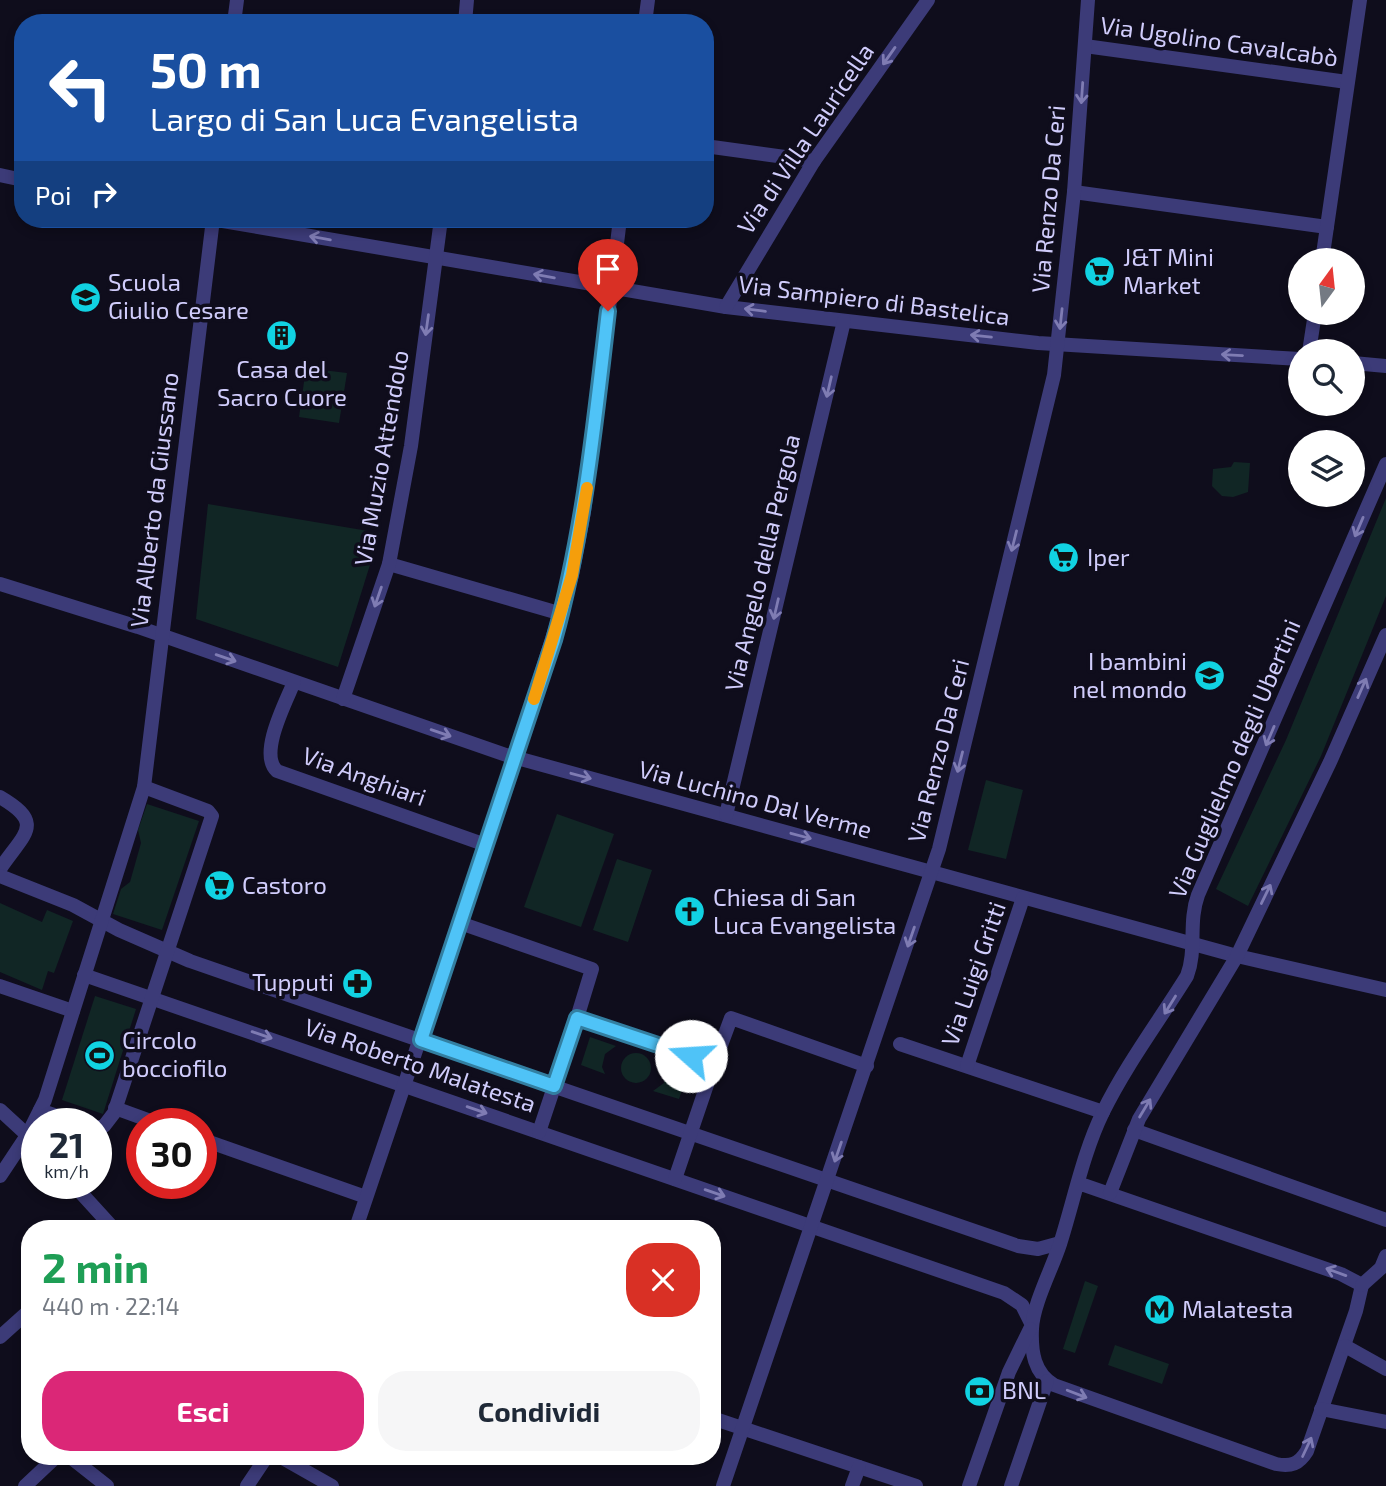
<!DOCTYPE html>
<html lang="it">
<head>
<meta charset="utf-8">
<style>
	:root { --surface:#fff; --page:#f6f6f7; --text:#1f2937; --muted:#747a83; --accent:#db2777 }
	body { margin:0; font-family:"Exo 2",sans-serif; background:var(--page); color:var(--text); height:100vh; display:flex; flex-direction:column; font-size:26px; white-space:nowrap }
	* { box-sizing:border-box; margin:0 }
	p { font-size:23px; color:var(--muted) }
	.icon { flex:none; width:38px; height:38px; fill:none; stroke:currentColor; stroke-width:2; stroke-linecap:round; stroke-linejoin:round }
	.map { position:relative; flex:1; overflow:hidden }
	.side { position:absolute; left:21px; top:1220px; width:700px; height:245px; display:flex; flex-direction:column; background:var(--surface); border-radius:28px; box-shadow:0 4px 10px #0003 }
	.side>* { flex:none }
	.guide { position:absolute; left:14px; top:14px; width:700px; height:214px; border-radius:28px; box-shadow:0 4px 10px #0003; background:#1a4fa0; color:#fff; overflow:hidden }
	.needle { width:46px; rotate:15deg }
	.controls { position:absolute; left:1288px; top:248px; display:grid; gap:14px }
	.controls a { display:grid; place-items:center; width:77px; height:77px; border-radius:50%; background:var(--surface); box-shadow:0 4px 10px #0003; font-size:35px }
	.speed { position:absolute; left:21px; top:1108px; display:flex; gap:14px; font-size:35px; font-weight:700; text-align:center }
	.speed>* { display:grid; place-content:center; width:91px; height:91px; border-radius:50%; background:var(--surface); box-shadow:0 4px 10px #0003; line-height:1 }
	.speed small { font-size:18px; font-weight:400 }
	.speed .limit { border:10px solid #d22; background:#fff; color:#111 }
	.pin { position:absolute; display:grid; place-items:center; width:60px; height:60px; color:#fff; margin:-72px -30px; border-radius:50% 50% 50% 0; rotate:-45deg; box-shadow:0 0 7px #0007 }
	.pin .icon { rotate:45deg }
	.me { position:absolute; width:77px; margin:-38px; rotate:289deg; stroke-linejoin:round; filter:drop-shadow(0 0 5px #0008) }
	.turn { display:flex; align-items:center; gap:24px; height:147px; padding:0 21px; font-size:32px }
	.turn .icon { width:91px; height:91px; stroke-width:2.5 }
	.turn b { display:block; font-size:49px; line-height:60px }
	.then { display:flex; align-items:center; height:66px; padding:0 21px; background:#0003; gap:14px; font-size:26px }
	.round { display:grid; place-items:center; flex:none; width:74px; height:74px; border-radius:28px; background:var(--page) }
	.overview { display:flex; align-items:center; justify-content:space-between; height:119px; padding:0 21px }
	h1 { font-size:42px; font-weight:700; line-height:52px; color:#1e9e55 }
	.primary-button { display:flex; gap:14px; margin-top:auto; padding:14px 21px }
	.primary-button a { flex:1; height:80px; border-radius:28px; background:var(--accent); color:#fff; font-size:28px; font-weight:700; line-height:80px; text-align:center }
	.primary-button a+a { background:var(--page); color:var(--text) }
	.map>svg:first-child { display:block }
	.green { fill:#112625 }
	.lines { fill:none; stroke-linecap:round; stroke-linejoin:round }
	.street { stroke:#3c3b78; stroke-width:14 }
	.oneway { stroke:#7f7cb3 }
	.route-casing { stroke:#337fa1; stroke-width:18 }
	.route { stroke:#4fc3f7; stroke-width:12 }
	.slow { stroke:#f59e0b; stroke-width:12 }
	.labels { text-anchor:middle; stroke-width:7; stroke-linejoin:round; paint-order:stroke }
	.street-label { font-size:24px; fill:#d0ccfb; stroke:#0f0d1c }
	.poi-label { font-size:24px; fill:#d0ccfb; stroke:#0f0d1c; text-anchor:start }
</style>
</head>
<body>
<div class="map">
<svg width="1386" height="1486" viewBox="0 0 1386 1486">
	<rect width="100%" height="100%" fill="#0f0d1c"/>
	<!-- green -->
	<g class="green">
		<polygon points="306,368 347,373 339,423 299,417"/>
		<polygon points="1234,462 1250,463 1248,492 1233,497 1222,496 1212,486 1213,469 1231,467"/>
		<polygon points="1386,498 1386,596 1321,756 1248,906 1216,889 1286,740"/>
		<polygon points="208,504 380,533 338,667 196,619"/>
		<polygon points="986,780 1023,790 1006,859 968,850"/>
		<polygon points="147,804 199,821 162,930 113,914 121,889 130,882 141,843 138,830"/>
		<polygon points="557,814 614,834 581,927 524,907"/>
		<polygon points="617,859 652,870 628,942 593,930"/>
		<polygon points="0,903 42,922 47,910 73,921 54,973 48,971 42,990 0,972"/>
		<polygon points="95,996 136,1009 103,1114 62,1100"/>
		<polygon points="590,1037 616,1046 605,1054 602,1067 605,1074 581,1065"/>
		<circle cx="636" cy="1068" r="15"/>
		<polygon points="664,1062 688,1072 679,1099 653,1091 664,1083"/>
		<polygon points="1085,1281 1098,1286 1075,1353 1063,1349"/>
		<polygon points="1115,1345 1169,1364 1162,1384 1108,1365"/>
	</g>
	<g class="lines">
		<!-- street -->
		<g class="street">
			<polyline points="234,23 237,0"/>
			<polyline points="465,23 467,0"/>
			<polyline points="645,23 648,0"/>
			<polyline points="1085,46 1347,82"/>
			<polyline points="705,146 814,161"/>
			<polyline points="0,175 23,180"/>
			<polyline points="1074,192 1327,227"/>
			<polyline points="211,219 726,307 1038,343 1300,359"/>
			<polyline points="1322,261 1360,0"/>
			<polyline points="726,307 814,161 928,0"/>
			<polyline points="1309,352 1315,313"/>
			<polyline points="1353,363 1386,366"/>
			<polyline points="389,564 562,614"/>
			<polyline points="0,584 138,627 506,755 1237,956 1386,990"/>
			<path d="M294,682C286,702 258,754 277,771L486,845"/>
			<polyline points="343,699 389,564 411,446 441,219"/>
			<path d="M0,797C46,824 24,833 0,869"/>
			<polyline points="726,815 844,321"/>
			<polyline points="0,876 73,905 119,930 190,961 271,989 1018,1246 1038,1249 1060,1243"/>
			<polyline points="460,923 592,969 577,1018"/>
			<polyline points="84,975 1004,1293 1022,1305 1032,1325"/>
			<polyline points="0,986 73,1011"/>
			<polyline points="900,1044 1103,1112"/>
			<polyline points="714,1064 731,1018 867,1066"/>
			<polyline points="967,1066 1023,898"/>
			<polyline points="115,1108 159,1124"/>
			<polyline points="0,1110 37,1144"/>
			<polyline points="40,1110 80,1124"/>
			<polyline points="96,1128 104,1126 114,1113 212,816 208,811 144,787"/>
			<polyline points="1134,1130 1386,1220"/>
			<polyline points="539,1132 577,1018 714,1064 675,1179"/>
			<polyline points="201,1139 366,1197"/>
			<polyline points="0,1176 28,1134 45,1100 144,787 213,219"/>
			<polyline points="72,1183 113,1228"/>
			<path d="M1078,1183L1341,1274L1362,1285L1356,1311L1307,1451C1299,1464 1291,1467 1276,1464L1054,1385C1034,1373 1031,1352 1032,1329C1033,1304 1052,1269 1060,1244C1074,1200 1083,1153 1103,1112C1126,1065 1159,1021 1187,976C1197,950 1188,922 1198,895L1386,464"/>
			<polyline points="1110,1193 1139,1119 1237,956 1330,762 1386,635"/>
			<polyline points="356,1228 515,757 572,575 584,512 620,219"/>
			<polyline points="1362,1285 1381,1268 1386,1256"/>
			<polyline points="0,1337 30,1310"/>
			<polyline points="1345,1346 1386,1369"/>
			<polyline points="1321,1409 1386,1422"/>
			<polyline points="712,1418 916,1486"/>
			<polyline points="69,1456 107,1486"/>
			<polyline points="279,1456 332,1486"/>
			<polyline points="25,1486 57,1456"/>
			<polyline points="247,1486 267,1456"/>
			<polyline points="723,1486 939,849 1054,375 1074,192 1088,0"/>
			<polyline points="852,1486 859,1467"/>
			<polyline points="969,1486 1009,1372 1030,1329"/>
			<polyline points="1011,1486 1047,1381"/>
		</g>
	</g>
	<!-- one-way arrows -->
	<defs><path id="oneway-shaft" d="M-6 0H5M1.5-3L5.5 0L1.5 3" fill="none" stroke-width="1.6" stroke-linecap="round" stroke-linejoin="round" transform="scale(1.75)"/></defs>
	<g class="oneway">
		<use href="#oneway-shaft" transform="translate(889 56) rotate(125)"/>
		<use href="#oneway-shaft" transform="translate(1082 93) rotate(94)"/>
		<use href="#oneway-shaft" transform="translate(320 238) rotate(-170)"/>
		<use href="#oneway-shaft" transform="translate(544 276) rotate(-170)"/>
		<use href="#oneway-shaft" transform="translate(755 310) rotate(-173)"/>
		<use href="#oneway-shaft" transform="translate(1061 319) rotate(96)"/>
		<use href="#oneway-shaft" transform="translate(427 325) rotate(98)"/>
		<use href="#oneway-shaft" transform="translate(981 336) rotate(-174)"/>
		<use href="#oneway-shaft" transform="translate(1232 355) rotate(-177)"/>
		<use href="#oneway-shaft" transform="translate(829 387) rotate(103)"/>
		<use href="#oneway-shaft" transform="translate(1359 527) rotate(113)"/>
		<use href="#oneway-shaft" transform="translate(1014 541) rotate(104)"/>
		<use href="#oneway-shaft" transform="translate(378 597) rotate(109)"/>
		<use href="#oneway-shaft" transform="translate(776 609) rotate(103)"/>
		<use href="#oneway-shaft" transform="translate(226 658) rotate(19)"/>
		<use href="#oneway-shaft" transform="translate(1362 688) rotate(-66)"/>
		<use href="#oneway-shaft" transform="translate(441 733) rotate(19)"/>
		<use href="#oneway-shaft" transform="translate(1270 736) rotate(113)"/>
		<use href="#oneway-shaft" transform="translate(960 762) rotate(104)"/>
		<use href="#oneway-shaft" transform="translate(581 776) rotate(15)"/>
		<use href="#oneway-shaft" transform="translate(801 836) rotate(15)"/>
		<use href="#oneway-shaft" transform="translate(1266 894) rotate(-64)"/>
		<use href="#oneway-shaft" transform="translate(911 937) rotate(109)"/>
		<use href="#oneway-shaft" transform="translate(1170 1005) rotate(122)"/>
		<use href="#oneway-shaft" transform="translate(262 1035) rotate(19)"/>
		<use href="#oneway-shaft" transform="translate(1145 1108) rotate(-59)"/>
		<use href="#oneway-shaft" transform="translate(477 1110) rotate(19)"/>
		<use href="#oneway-shaft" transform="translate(838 1152) rotate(109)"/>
		<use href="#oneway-shaft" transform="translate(715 1193) rotate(19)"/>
		<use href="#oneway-shaft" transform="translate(1336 1272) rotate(-160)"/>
		<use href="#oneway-shaft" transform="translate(1077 1394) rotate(21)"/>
		<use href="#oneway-shaft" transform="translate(1307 1447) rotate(-65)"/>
	</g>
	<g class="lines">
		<defs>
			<path id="route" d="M608,311C595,422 584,532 554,640L421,1040L554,1086L577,1018L691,1056"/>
		</defs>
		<!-- route casing -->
		<use href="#route" class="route-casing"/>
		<!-- route -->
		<use href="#route" class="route"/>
		<!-- slow -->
		<polyline class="slow" points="534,699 572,575 587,488"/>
	</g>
	<!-- icons -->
	<defs>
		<symbol id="supermarket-disc" viewBox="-11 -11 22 22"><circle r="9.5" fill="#11d2e2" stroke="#0f0d1c"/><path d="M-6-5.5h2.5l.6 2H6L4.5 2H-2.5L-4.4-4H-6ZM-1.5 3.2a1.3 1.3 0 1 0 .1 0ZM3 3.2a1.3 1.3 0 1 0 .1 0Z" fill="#111"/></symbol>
		<symbol id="school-disc" viewBox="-11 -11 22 22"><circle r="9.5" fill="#11d2e2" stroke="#0f0d1c"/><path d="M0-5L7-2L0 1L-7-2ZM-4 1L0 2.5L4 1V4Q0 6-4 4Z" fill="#111"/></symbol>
		<symbol id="building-disc" viewBox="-11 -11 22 22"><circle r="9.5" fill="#11d2e2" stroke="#0f0d1c"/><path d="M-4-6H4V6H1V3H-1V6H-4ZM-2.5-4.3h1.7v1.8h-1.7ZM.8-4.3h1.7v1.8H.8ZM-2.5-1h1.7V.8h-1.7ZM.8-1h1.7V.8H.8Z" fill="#111"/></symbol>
		<symbol id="church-disc" viewBox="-11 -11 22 22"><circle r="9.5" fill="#11d2e2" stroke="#0f0d1c"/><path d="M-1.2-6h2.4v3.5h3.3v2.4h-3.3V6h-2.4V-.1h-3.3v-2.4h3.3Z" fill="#111"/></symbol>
		<symbol id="pharmacy-disc" viewBox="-11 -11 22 22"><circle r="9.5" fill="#11d2e2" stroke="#0f0d1c"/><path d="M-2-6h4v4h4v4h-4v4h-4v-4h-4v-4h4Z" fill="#111"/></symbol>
		<symbol id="stadium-disc" viewBox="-11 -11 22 22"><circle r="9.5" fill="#11d2e2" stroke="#0f0d1c"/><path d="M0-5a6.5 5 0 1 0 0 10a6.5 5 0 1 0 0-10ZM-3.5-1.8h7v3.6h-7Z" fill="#111"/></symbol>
		<symbol id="metro-disc" viewBox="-11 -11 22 22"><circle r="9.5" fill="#11d2e2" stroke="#0f0d1c"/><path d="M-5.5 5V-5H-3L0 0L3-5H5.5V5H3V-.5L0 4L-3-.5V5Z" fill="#111"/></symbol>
		<symbol id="bank-disc" viewBox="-11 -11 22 22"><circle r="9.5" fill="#11d2e2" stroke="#0f0d1c"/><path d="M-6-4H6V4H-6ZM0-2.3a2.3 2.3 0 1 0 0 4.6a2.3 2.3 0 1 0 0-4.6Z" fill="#111"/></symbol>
	</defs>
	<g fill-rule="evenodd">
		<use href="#supermarket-disc" x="1082" y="254" width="35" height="35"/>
		<use href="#school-disc" x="68" y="280" width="35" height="35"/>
		<use href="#building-disc" x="264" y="318" width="35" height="35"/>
		<use href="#supermarket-disc" x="1046" y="540" width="35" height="35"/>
		<use href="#school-disc" x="1192" y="658" width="35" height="35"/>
		<use href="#supermarket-disc" x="202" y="868" width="35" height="35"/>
		<use href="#church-disc" x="672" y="894" width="35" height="35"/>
		<use href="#pharmacy-disc" x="340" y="966" width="35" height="35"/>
		<use href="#stadium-disc" x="82" y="1038" width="35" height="35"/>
		<use href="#metro-disc" x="1142" y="1292" width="35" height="35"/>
		<use href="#bank-disc" x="962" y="1374" width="35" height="35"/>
	</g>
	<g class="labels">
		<!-- street labels -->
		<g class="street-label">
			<text transform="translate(1219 42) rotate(8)" y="8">Via Ugolino Cavalcabò</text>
			<text transform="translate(806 139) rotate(-56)" y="8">Via di Villa Lauricella</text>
			<text transform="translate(1049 199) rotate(-85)" y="8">Via Renzo Da Ceri</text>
			<text transform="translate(874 301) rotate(7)" y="8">Via Sampiero di Bastelica</text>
			<text transform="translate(382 458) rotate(-80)" y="8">Via Muzio Attendolo</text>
			<text transform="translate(155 500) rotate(-83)" y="8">Via Alberto da Giussano</text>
			<text transform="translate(763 563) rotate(-77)" y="8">Via Angelo della Pergola</text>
			<text transform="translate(939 751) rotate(-76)" y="8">Via Renzo Da Ceri</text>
			<text transform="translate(1235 759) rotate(-67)" y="8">Via Guglielmo degli Ubertini</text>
			<text transform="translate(364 777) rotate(20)" y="8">Via Anghiari</text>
			<text transform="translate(755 800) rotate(15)" y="8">Via Luchino Dal Verme</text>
			<text transform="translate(974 974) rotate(-71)" y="8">Via Luigi Gritti</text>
			<text transform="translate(420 1066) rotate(19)" y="8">Via Roberto Malatesta</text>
		</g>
		<!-- poi labels -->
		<g class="poi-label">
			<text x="1123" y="266">J&amp;T Mini<tspan x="1123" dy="28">Market</tspan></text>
			<text x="108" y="291">Scuola<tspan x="108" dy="28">Giulio Cesare</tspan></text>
			<text x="282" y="378" text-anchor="middle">Casa del<tspan x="282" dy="28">Sacro Cuore</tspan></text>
			<text x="1087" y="566">Iper</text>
			<text x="1187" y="670" text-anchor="end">I bambini<tspan x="1187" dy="28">nel mondo</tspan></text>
			<text x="242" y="894">Castoro</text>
			<text x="713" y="906">Chiesa di San<tspan x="713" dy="28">Luca Evangelista</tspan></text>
			<text x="334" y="991" text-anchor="end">Tupputi</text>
			<text x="122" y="1049">Circolo<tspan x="122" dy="28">bocciofilo</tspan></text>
			<text x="1182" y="1318">Malatesta</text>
			<text x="1002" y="1399">BNL</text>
		</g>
	</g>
</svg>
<div class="controls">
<a><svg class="needle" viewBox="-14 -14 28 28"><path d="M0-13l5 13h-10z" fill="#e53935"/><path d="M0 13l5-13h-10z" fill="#747a83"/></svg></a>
<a><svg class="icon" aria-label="search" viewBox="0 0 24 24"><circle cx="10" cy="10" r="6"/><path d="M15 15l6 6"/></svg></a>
<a><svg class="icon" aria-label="layers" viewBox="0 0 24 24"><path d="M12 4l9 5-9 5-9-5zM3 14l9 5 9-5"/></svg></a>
</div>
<div class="speed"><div>21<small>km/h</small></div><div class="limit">30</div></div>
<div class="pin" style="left:608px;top:311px;background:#d93025"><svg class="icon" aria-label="arrive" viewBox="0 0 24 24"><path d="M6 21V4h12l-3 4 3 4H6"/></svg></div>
<svg class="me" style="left:691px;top:1056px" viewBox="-20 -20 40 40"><circle r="19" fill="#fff"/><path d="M0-13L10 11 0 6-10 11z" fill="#4fc3f7"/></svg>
<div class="guide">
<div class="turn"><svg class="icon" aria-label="left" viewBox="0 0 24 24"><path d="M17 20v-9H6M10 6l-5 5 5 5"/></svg><div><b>50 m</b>Largo di San Luca Evangelista</div></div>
<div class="then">Poi<svg class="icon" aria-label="right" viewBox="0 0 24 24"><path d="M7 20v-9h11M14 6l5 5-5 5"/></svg></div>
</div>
<section class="side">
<div class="overview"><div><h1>2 min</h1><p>440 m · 22:14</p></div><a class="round" style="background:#d93025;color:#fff"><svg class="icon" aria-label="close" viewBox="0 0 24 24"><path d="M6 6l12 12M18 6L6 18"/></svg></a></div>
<div class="primary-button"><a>Esci</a><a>Condividi</a></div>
</section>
</div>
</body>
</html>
